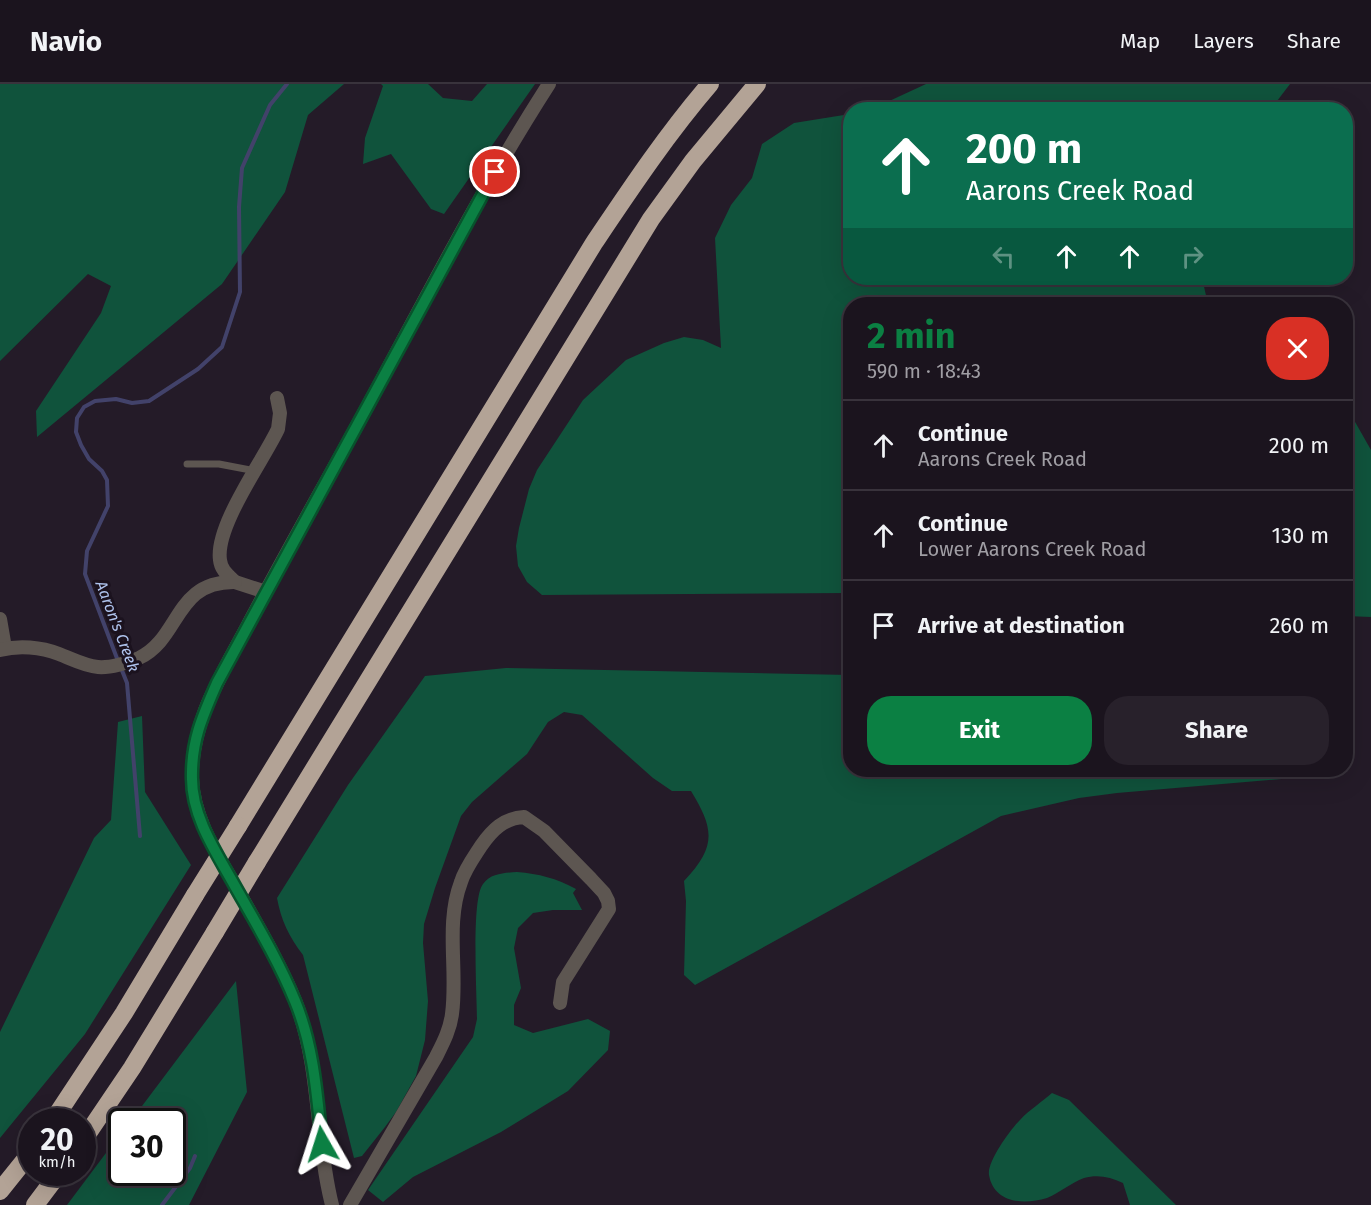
<!DOCTYPE html>
<html lang="en">
<head>
<meta charset="utf-8">
<style>
	:root { --surface:#1b141e; --page:#28212b; --text:#f1f3f6; --muted:#a09ea4; --line:#39333c; --accent:#0b8043 }
	body { margin:0; font-family:"Fira Sans",sans-serif; background:var(--page); color:var(--text); height:100vh; display:flex; flex-direction:column; font-size:22px; white-space:nowrap }
	* { box-sizing:border-box; margin:0 }
	p { font-size:20px; color:var(--muted) }
	.icon { flex:none; width:33px; height:33px; fill:none; stroke:currentColor; stroke-width:2; stroke-linecap:round; stroke-linejoin:round }
	.map { position:relative; flex:1; overflow:hidden }
	.panel { position:absolute; left:843px; top:213px; width:510px; height:480px; display:flex; flex-direction:column; background:var(--surface); border-radius:24px; box-shadow:0 6px 24px #0002,0 0 0 2px var(--line) }
	.panel>* { flex:none }
	.guide { position:absolute; left:843px; top:18px; width:510px; height:183px; border-radius:24px; box-shadow:0 6px 24px #0002,0 0 0 2px var(--line); background:#0b6e4f; color:#fff; overflow:hidden }
	.speed { position:absolute; left:18px; top:1024px; display:flex; gap:12px; font-size:30px; font-weight:700; text-align:center }
	.speed>* { display:grid; place-content:center; width:78px; height:78px; border-radius:50%; background:var(--surface); box-shadow:0 6px 24px #0002,0 0 0 2px var(--line); line-height:1 }
	.speed small { font-size:15px; font-weight:400 }
	.speed .limit { border:3px solid #111; border-radius:9px; background:#fff; color:#111 }
	.pin { position:absolute; display:grid; place-items:center; width:51px; height:51px; color:#fff; margin:-26px; border:3px solid #fff; border-radius:50%; box-shadow:0 2px 6px #0007 }
	.me { position:absolute; width:66px; margin:-33px; rotate:354deg; stroke-linejoin:round; filter:drop-shadow(0 0 4px #0008) }
	.turn { display:flex; align-items:center; gap:21px; height:126px; padding:0 24px; font-size:27px }
	.turn .icon { width:78px; height:78px; stroke-width:2.5 }
	.turn b { display:block; font-size:42px; line-height:51px }
	.lanes { display:flex; align-items:center; height:57px; padding:0 24px; background:#0003; justify-content:center; gap:30px; direction:ltr }
	.lanes .off { opacity:.35 }
	.round { display:grid; place-items:center; flex:none; width:63px; height:63px; border-radius:24px; background:var(--page) }
	.overview { display:flex; align-items:center; justify-content:space-between; height:102px; padding:0 24px }
	h1 { font-size:36px; font-weight:700; line-height:45px; color:var(--accent) }
	.action { display:flex; gap:12px; margin-top:auto; padding:12px 24px }
	.action a { flex:1; height:69px; border-radius:24px; background:var(--accent); color:#fff; font-size:24px; font-weight:700; line-height:69px; text-align:center }
	.action a+a { background:var(--page); color:var(--text) }
	ul { padding:0; list-style:none }
	li { display:flex; align-items:center; gap:18px; height:90px; padding:0 24px; border-top:2px solid var(--line) }
	li div { flex:1 }
	li b { display:block; font-size:22px }
	li em { font-style:normal }
	header { display:flex; align-items:center; gap:36px; box-sizing:border-box; height:84px; padding:0 30px; background:var(--surface); border-bottom:2px solid var(--line) }
	header strong { font-size:28px }
	nav { display:flex; gap:33px; margin-inline-start:auto; font-size:21px }
	.map>svg:first-child { display:block }
	.green { fill:#10533c }
	.lines { fill:none; stroke-linecap:round; stroke-linejoin:round }
	.stream { stroke:#42426a; stroke-width:4 }
	.lane { stroke:#5d5651; stroke-width:7 }
	.street { stroke:#5d5651; stroke-width:14 }
	.highway { stroke:#b3a396; stroke-width:18 }
	.highway-bridge { stroke:#b3a396; stroke-width:18 }
	.route-casing { stroke:#07532c; stroke-width:15 }
	.route { stroke:#0b8043; stroke-width:10 }
	.labels { text-anchor:middle; stroke-width:6; stroke-linejoin:round; paint-order:stroke }
	.water-label { font-size:16px; font-style:italic; fill:#afc3ed; stroke:#1b121e }
</style>
</head>
<body>
<header>
<strong>Navio</strong>
<nav><a>Map</a><a>Layers</a><a>Share</a></nav>
</header>
<div class="map">
<svg width="1371" height="1121" viewBox="0 0 1371 1121">
	<rect width="100%" height="100%" fill="#241b28"/>
	<!-- green -->
	<g class="green">
		<polygon points="0,0 344,0 308,31 285,108 222,200 37,353 36,327 101,229 111,202 88,190 0,277"/>
		<polygon points="381,0 428,0 443,14 472,17 487,0 535,0 444,130 431,125 391,70 363,80 365,54 383,2"/>
		<polygon points="926,0 1290,0 1271,25 872,25"/>
		<polygon points="850,30 850,194 1202,194 1208,220 850,220 850,509 542,511 527,498 518,482 516,462 519,444 529,405 537,386 583,316 626,276 664,259 684,253 703,256 721,264 715,154 731,121 752,94 762,60 794,39"/>
		<polygon points="1346,322 1371,366 1371,533 1346,532"/>
		<path d="M506,584L850,591V686H1298L1293,694L1117,709L1079,714L1001,732L695,901L684,891L686,817L684,797C716,763 715,746 691,707H672L653,694L582,631L564,628L548,638L527,670L472,718L461,732L435,804L424,840L423,859L428,917L425,956L416,992L396,1028L385,1043L362,1072L354,1074L303,871C289,853 281,836 277,814L348,701L425,592Z"/>
		<polygon points="142,632 145,708 191,781 85,950 0,1054 0,948 94,754 111,736 118,638"/>
		<path d="M517,788C539,790 556,794 576,805L573,809L582,826H553L533,829L518,844L514,864L521,904L514,921V941L533,949L588,935L610,947L608,966L568,1007L501,1048L413,1093L383,1118L368,1106L473,953L477,935C477,911 471,815 483,800C491,789 504,789 517,788Z"/>
		<polygon points="236,897 247,1008 189,1121 67,1121 121,1049 122,1089 172,1089 172,1038 130,1038"/>
		<path d="M1052,1009L1069,1016L1176,1121H1130L1123,1099C1110,1093 1098,1090 1084,1094C1071,1099 1059,1109 1047,1114C1023,1121 994,1119 989,1091C987,1078 1010,1046 1020,1036C1029,1026 1042,1018 1052,1009Z"/>
	</g>
	<g class="lines">
		<!-- stream -->
		<g class="stream">
			<polyline points="118,577 85,490 87,467 108,422 107,396 102,387 89,375 81,361 76,348 77,334 84,323 95,317 116,315 132,319 149,317 198,285 222,263 240,208 239,123 242,84 270,21 287,0"/>
			<polyline points="121,584 127,599 140,752"/>
			<polyline points="162,1121 190,1084 195,1072"/>
		</g>
		<!-- lane -->
		<polyline class="lane" points="187,380 219,380 256,387"/>
		<!-- street -->
		<g class="street">
			<polyline points="235,498 266,508"/>
			<polyline points="0,535 5,564"/>
			<path d="M0,566C19,561 41,563 59,570C72,575 85,582 98,583C110,584 128,579 139,574C181,554 174,497 235,498C228,491 221,486 220,476C215,442 263,377 278,345L280,329L277,314"/>
			<path d="M332,1121C315,1054 321,985 296,919C280,879 257,841 236,803C217,770 193,734 192,694C191,636 223,589 249,539C281,478 315,418 348,358C414,238 475,115 549,0"/>
			<path d="M350,1121L436,973C443,959 450,946 452,930C458,886 445,840 461,798C465,785 474,773 481,762C492,746 504,734 524,733L544,747L591,795L604,809L608,817L609,825L563,898L560,919"/>
		</g>
		<!-- highway -->
		<g class="highway">
			<path d="M238,742L594,159C631,104 667,50 710,0"/>
			<polyline points="257,778 651,135 693,77 757,0"/>
			<polyline points="52,1038 124,929 195,811"/>
			<polyline points="82,1058 132,984 215,848"/>
			<polyline points="0,1107 32,1067"/>
			<polyline points="35,1121 59,1089"/>
		</g>
		<!-- highway-bridge -->
		<g class="highway-bridge">
			<polyline points="195,811 238,742"/>
			<polyline points="215,848 257,778"/>
		</g>
	</g>
	<g class="lines">
		<defs>
			<path id="route" d="M322,1060C317,1012 314,963 295,917C279,878 257,841 236,804C218,771 192,734 192,695C191,658 202,633 217,599L495,88"/>
		</defs>
		<!-- route casing -->
		<use href="#route" class="route-casing"/>
		<!-- route -->
		<use href="#route" class="route"/>
	</g>
	<g class="labels">
		<!-- water labels -->
		<g class="water-label">
			<text transform="translate(118 542) rotate(69)" y="6">Aaron's Creek</text>
		</g>
	</g>
</svg>
<div class="speed"><div>20<small>km/h</small></div><div class="limit">30</div></div>
<div class="pin" style="left:495px;top:88px;background:#d93025"><svg class="icon" aria-label="arrive" viewBox="0 0 24 24"><path d="M6 21V4h12l-3 4 3 4H6"/></svg></div>
<svg class="me" style="left:322px;top:1060px" viewBox="-20 -20 40 40"><path d="M0-17L14 15 0 8-14 15z" fill="#0b8043" stroke="#fff" stroke-width="4"/></svg>
<div class="guide">
<div class="turn"><svg class="icon" aria-label="ahead" viewBox="0 0 24 24"><path d="M12 20V5M6 11l6-6 6 6"/></svg><div><b>200 m</b>Aarons Creek Road</div></div>
<div class="lanes"><svg class="icon off" aria-label="left" viewBox="0 0 24 24"><path d="M17 20v-9H6M10 6l-5 5 5 5"/></svg><svg class="icon" aria-label="ahead" viewBox="0 0 24 24"><path d="M12 20V5M6 11l6-6 6 6"/></svg><svg class="icon" aria-label="ahead" viewBox="0 0 24 24"><path d="M12 20V5M6 11l6-6 6 6"/></svg><svg class="icon off" aria-label="right" viewBox="0 0 24 24"><path d="M7 20v-9h11M14 6l5 5-5 5"/></svg></div>
</div>
<section class="panel">
<div class="overview"><div><h1>2 min</h1><p>590 m · 18:43</p></div><a class="round" style="background:#d93025;color:#fff"><svg class="icon" aria-label="close" viewBox="0 0 24 24"><path d="M6 6l12 12M18 6L6 18"/></svg></a></div>
<ul>
<li><svg class="icon" aria-label="ahead" viewBox="0 0 24 24"><path d="M12 20V5M6 11l6-6 6 6"/></svg><div><b>Continue</b><p>Aarons Creek Road</p></div><em>200 m</em></li>
<li><svg class="icon" aria-label="ahead" viewBox="0 0 24 24"><path d="M12 20V5M6 11l6-6 6 6"/></svg><div><b>Continue</b><p>Lower Aarons Creek Road</p></div><em>130 m</em></li>
<li><svg class="icon" aria-label="arrive" viewBox="0 0 24 24"><path d="M6 21V4h12l-3 4 3 4H6"/></svg><div><b>Arrive at destination</b></div><em>260 m</em></li>
</ul>
<div class="action"><a>Exit</a><a>Share</a></div>
</section>
</div>
</body>
</html>
